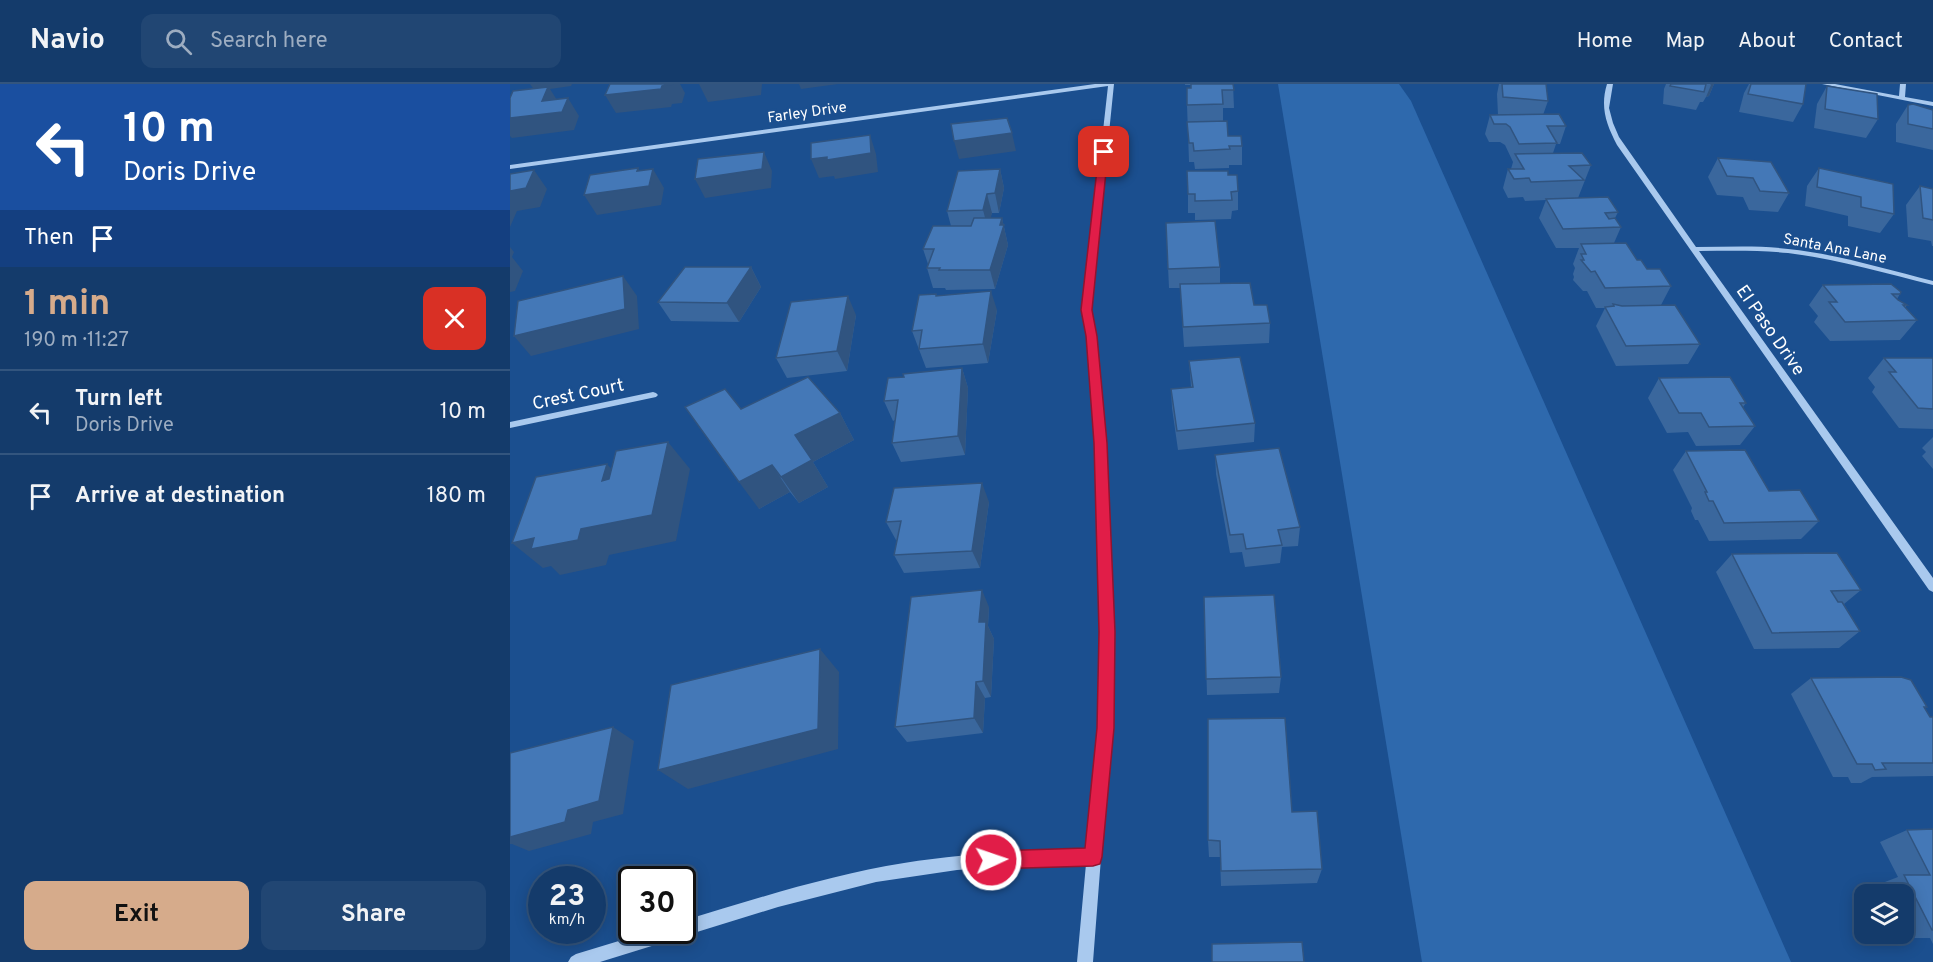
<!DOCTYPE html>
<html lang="en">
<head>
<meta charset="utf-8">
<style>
	:root { --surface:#143b6b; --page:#214673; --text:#f1f3f6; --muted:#9dadc1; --line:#33557e; --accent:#d6ab8b }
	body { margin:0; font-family:Overpass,sans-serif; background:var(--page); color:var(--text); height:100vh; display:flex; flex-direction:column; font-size:22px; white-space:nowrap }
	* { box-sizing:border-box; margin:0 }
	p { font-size:20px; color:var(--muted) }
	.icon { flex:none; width:33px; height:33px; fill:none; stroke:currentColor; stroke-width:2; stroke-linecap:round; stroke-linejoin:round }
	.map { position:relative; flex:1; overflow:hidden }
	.panel { display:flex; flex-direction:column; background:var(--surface); width:510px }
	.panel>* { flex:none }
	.guide { background:#1a4fa0; color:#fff; overflow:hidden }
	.controls { position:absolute; left:1344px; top:800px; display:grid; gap:12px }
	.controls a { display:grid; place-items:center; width:60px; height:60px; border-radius:12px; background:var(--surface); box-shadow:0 3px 15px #0003,0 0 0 2px var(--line); font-size:30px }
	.speed { position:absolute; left:18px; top:782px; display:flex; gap:12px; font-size:30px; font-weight:700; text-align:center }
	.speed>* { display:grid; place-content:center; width:78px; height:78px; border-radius:50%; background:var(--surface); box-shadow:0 3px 15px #0003,0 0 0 2px var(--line); line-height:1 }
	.speed small { font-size:15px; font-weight:400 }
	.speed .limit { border:3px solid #111; border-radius:9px; background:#fff; color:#111 }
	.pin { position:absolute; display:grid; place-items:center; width:51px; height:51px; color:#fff; margin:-26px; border-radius:12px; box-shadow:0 3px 9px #0006 }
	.me { position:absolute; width:66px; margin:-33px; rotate:87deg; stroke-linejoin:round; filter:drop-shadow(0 0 4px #0008) }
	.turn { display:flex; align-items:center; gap:21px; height:126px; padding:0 24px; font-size:27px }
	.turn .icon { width:78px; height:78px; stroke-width:2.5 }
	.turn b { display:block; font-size:42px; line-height:51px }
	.then { display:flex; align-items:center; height:57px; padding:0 24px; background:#0003; gap:12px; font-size:22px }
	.round { display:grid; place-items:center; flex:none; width:63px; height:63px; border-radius:12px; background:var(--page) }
	.headline { display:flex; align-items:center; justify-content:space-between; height:102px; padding:0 24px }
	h1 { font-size:36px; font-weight:700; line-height:45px; color:var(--accent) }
	.cta { display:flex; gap:12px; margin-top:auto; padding:12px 24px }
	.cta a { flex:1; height:69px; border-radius:12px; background:var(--accent); color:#111; font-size:24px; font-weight:700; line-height:69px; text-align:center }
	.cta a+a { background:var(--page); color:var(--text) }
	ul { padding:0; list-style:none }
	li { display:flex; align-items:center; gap:18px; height:84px; padding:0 24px; border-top:2px solid var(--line) }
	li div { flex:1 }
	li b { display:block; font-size:22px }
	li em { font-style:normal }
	header { display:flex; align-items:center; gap:36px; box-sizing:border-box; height:84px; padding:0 30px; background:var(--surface); border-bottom:2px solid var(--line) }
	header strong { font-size:28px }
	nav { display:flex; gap:33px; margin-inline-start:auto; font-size:21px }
	.search { width:420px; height:54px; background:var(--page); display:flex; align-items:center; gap:15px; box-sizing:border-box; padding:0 21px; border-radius:12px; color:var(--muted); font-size:22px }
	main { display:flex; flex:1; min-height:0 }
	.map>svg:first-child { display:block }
	.green { fill:#2e69ad }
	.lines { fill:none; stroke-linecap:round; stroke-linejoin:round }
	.minor { fill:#a9c9ee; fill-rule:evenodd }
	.wall { fill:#3a679d }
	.shaded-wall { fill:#305480 }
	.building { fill:#4478b7; stroke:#305480; stroke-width:1.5 }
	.route { fill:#e11d48; stroke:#92132f; stroke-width:1.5 }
	.labels { text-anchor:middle; stroke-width:5; stroke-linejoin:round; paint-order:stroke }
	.far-street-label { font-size:15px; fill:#fff; stroke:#1b4f8f }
	.street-label { font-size:18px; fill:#fff; stroke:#1b4f8f }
</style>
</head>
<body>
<header>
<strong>Navio</strong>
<div class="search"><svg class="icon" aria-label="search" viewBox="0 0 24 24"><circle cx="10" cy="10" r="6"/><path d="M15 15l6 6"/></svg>Search here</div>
<nav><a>Home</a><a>Map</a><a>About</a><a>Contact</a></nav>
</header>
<main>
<section class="panel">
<div class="guide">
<div class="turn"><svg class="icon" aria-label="left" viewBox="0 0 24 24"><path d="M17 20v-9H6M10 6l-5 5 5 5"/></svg><div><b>10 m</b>Doris Drive</div></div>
<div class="then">Then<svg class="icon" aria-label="arrive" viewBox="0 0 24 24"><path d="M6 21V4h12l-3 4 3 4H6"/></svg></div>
</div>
<div class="headline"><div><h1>1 min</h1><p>190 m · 11:27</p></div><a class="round" style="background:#d93025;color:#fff"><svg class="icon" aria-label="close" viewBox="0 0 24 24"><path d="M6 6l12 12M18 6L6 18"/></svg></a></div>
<ul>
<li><svg class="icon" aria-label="left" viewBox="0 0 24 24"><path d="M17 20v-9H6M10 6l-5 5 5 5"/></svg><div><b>Turn left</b><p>Doris Drive</p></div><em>10 m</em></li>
<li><svg class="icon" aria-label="arrive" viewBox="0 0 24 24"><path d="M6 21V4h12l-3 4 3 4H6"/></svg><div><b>Arrive at destination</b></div><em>180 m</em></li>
</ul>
<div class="cta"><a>Exit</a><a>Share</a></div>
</section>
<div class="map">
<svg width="1423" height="878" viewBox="0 0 1423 878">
	<rect width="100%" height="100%" fill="#1b4f8f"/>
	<!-- green -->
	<polygon class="green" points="768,0 889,0 901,17 1281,878 912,878"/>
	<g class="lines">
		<!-- minor -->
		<g class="minor">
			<path d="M585,0H604L581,226L586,252L596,359L603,548L601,644L583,878H567L576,780L501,782L447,786L366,798L268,823L90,878H58L61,873L66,870L145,846H172V837C245,815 319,791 394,779C455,769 516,767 578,766L589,644L591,548L586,359L578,252L573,226L598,2L0,85V81Z"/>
			<path d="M1097,0H1103L1099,24L1103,39L1109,53L1186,163C1217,163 1248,161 1278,165C1327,170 1375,185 1423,197V201C1375,189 1327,175 1278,169C1248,166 1219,167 1189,167L1423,494V508L1419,506L1107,61C1096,40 1090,23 1097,0Z"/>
			<polygon points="1312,0 1325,0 1389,12 1390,0 1396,0 1395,13 1423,18 1423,22"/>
			<polygon points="143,308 146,309 148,311 146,313 0,344 0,338"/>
		</g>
	</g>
	<!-- wall -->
	<g class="wall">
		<polygon points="675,0 723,0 724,24 713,24 713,37 718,52 732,62 732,81 719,81 719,84 685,85 684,78 679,78 677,21 681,1 675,1"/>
		<polygon points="989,0 1036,0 1038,17 1033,31 1056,42 1050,60 1046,60 1043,69 1081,81 1068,114 1108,128 1105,134 1111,143 1104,159 1127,176 1137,185 1161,202 1151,221 1190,260 1178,280 1106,282 1086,242 1095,224 1086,224 1077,207 1073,207 1063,196 1064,193 1063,190 1065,184 1063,180 1069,164 1046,164 1029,134 1036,116 1015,117 1013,113 998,114 993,104 998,85 1001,85 1003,78 995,61 990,58 979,58 975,50 980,31 988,31 987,10"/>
		<polygon points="1156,0 1204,0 1199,12 1196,13 1193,18 1190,18 1186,26 1153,20 1154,5"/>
		<polygon points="1239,0 1296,0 1293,20 1283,38 1229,28 1234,9"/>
		<polygon points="1317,2 1368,35 1356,54 1304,44 1307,20"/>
		<polygon points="1398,21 1423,26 1423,66 1386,58 1386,40"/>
		<polygon points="1208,74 1279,109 1268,128 1239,126 1233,113 1207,111 1198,93"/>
		<polygon points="1309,84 1384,130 1370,149 1338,142 1338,132 1295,122 1297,102"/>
		<polygon points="490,85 494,104 489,129 482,129 480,134 492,134 498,161 485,205 436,206 435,204 423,204 417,184 418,180 413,165 441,142 437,127"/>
		<polygon points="718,91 728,107 728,126 722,127 721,135 685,136 685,129 678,129 678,110"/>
		<polygon points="1410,102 1423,105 1423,162 1422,162 1421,157 1398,153 1396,121"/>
		<polygon points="656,139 710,183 710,200 744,221 760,239 759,259 674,263 670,204 659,204"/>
		<polygon points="241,183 251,203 229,238 161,237 148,218"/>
		<polygon points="1313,201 1390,210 1387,215 1397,221 1395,224 1407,236 1390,256 1320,257 1304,238 1308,232 1299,221"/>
		<polygon points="426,210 427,212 487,226 478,279 416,284 402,247"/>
		<polygon points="346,231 337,287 277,294 266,274"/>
		<polygon points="1374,274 1423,275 1423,345 1389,344 1362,308 1365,303 1358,294"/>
		<polygon points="679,277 745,339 744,358 668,366 662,324 661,305 681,303"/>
		<polygon points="452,284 458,304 455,371 391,378 382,359 385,336 383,337 374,317 394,293"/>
		<polygon points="1149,294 1236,319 1233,323 1245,342 1230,361 1186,362 1178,348 1157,349 1138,314"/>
		<polygon points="231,325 330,329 344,356 303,378 318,403 289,419 280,408 249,425"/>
		<polygon points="1423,353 1423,385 1412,372 1416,368 1412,364"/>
		<polygon points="1176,367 1259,407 1309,437 1291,455 1199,457 1188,436 1185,436 1181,427 1182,424 1163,386"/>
		<polygon points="705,371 790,443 788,462 772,463 770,479 735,483 732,468 720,469 706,390"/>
		<polygon points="479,418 470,484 394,489 384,471 387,456 386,456 376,438"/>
		<polygon points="1222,470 1351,506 1334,520 1350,547 1329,564 1244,565 1206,488"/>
		<polygon points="694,513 771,593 769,609 697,611"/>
		<polygon points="479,523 478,542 484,555 481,613 475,614 473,649 397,658 385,643"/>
		<polygon points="1301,594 1417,623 1414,625 1420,633 1423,633 1423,692 1362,693 1351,699 1341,699 1338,693 1323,693 1281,610"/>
		<polygon points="782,728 812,785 807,799 711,802 710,773 699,773 698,756"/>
		<polygon points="1423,745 1423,860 1420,854 1393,854 1390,849 1394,849 1394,810 1371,810 1367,801 1388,793 1370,758 1397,746"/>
	</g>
	<!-- shaded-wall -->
	<g class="shaded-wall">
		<polygon points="20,0 62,0 61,2 40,5 50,21 58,14 69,32 64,46 2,54 0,52 0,34 25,7"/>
		<polygon points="163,0 170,0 175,9 172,19 162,20 161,23 106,29 95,11"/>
		<polygon points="189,0 252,0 251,11 198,18"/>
		<polygon points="289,0 328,0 291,5"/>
		<polygon points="1200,0 1204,0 1199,12 1196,13 1201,1"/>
		<polygon points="502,49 506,67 449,75 444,57"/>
		<polygon points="360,51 366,70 368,88 325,95 324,92 309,94 301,75"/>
		<polygon points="254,68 262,87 261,104 195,114 185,95"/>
		<polygon points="128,84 138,102 143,85 154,104 151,121 87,131 74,111 127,87"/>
		<polygon points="490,85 494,104 489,129 485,109"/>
		<polygon points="24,86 37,105 30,123 7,127 0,143 0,107"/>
		<polygon points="477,110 482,129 478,145 473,126"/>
		<polygon points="492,134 498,161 485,205 480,186"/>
		<polygon points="0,163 4,168 2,173 13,187 5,207 0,208"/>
		<polygon points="241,183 251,203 229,238 217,219"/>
		<polygon points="113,192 127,212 129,245 21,272 4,252"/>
		<polygon points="481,207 487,226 478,279 473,260"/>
		<polygon points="338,212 346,231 337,287 327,267"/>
		<polygon points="452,284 458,304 455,371 448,352"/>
		<polygon points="330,329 344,356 303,378 318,403 289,419 271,393 285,351"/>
		<polygon points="158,358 180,385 166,457 99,471 96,481 50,491 41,482 33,484 2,459 71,445"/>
		<polygon points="97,380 121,407 92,397"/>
		<polygon points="262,381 280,408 249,425 229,398"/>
		<polygon points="472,399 479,418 470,484 462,467"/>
		<polygon points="472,506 479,523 478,542 484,555 481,613 473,597 469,538"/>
		<polygon points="310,565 329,588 328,665 178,705 148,686"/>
		<polygon points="466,598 475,614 473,649 464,634"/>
		<polygon points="103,643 124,657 113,730 83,738 81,750 19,767 2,760 0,760 0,744 58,726"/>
	</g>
	<!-- building -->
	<g class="building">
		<polygon points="100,0 163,0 152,2 151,5 95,11"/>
		<polygon points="681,0 723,0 724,6 712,6 713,20 677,21 677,4 681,4"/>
		<polygon points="992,0 1036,0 1038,17 993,13"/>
		<polygon points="1161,0 1196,0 1194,8 1160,2"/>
		<polygon points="1241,0 1296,0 1293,20 1238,10"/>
		<polygon points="1317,2 1367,10 1368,35 1315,25"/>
		<polygon points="38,3 32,17 58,14 52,28 0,34 0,14 3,7"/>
		<polygon points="1403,20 1423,26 1423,45 1398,40 1398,21"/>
		<polygon points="1049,30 1056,42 1037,42 1047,59 1009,60 1000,43 996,40 984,40 980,31"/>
		<polygon points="497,34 502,49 444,57 441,40"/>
		<polygon points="717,37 718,52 731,52 732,62 719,62 720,65 684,67 683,59 679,59 677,38"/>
		<polygon points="360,51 361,69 317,76 317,73 301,75 301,59"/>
		<polygon points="254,68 252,85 185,95 188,75"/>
		<polygon points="1072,69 1081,81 1059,82 1074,96 1021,98 1019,94 1004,95 998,85 1014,85 1005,70"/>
		<polygon points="1208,74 1261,78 1279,109 1250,107 1243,94 1217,92"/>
		<polygon points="128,84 127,87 143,85 139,102 74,111 80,91"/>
		<polygon points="1309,84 1383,100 1384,130 1351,123 1351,113 1307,103"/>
		<polygon points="490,85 485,109 477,110 473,126 437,127 448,87"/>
		<polygon points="24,86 16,104 0,107 0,90"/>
		<polygon points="677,87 718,87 718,91 727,91 728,107 721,108 722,116 685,117 685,110 678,110"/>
		<polygon points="1410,102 1423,105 1423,136 1413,134"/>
		<polygon points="1098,113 1108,128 1095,129 1099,135 1105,134 1111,143 1053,145 1036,115"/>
		<polygon points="464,134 492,134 490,141 494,141 480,186 429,186 430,184 417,184 424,165 413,165 423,142 461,142"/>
		<polygon points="705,137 710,183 658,185 656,139"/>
		<polygon points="1116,159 1127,176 1131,176 1137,185 1150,185 1161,202 1095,204 1085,187 1081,188 1071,176 1074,176 1071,170 1076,170 1071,160"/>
		<polygon points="175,183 241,183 217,219 148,218"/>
		<polygon points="113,192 115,225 4,252 8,217"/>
		<polygon points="740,199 744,221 757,221 760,239 673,243 670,200"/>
		<polygon points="1381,200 1391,208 1390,210 1382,210 1388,216 1397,221 1393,221 1407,236 1335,238 1319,218 1327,218 1313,201"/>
		<polygon points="481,207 473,260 409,265 412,246 402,247 409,211 426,210 426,212"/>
		<polygon points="338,212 327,267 266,274 281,218"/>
		<polygon points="1103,220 1112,222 1165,221 1190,260 1116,262 1095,223 1104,222"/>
		<polygon points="730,273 745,339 667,347 661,305 683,303 679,277"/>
		<polygon points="1374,274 1422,274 1423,275 1423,325 1408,324 1379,288 1386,288"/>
		<polygon points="452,284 448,352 382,359 388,316 374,317 378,294 394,293 393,290"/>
		<polygon points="298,293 330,329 285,351 302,376 271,393 262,381 229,398 175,323 215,305 231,325"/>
		<polygon points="1220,293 1236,319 1230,319 1245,342 1199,343 1191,329 1169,329 1149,294"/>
		<polygon points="158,358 142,431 71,445 68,456 21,465 24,454 2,459 26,393 97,380 92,397 99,395 106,367"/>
		<polygon points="769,364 790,443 768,446 772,461 736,465 733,450 720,451 705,371"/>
		<polygon points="1235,366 1259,407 1290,406 1309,437 1214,439 1203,417 1199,417 1195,408 1197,408 1176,367"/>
		<polygon points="472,399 462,467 384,471 391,437 376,438 384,404"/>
		<polygon points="1327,469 1351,506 1321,507 1328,518 1332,518 1350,547 1262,549 1222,470"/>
		<polygon points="472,506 469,538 476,538 473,597 466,598 464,634 385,643 401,513"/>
		<polygon points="764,511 771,593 696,595 694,513"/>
		<polygon points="310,565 308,645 148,686 161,601"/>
		<polygon points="1391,593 1401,596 1417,623 1414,623 1420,633 1423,633 1423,679 1372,679 1376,685 1365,686 1362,680 1347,680 1301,594"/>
		<polygon points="775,634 782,728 807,727 812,785 711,787 710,757 698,756 698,635"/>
		<polygon points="103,643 89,717 58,726 55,738 0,753 0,669"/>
		<polygon points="1423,745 1423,846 1422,846 1394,791 1420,791 1397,746"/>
		<polygon points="792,858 794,878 702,878 702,860"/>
	</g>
	<!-- route -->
	<polygon class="route" points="594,65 598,68 582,226 587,252 597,359 605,548 604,644 592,773 590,780 583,782 481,785 474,782 471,776 474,769 481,767 575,764 587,644 589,548 584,359 576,252 571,226 589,68"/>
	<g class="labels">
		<!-- far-street labels -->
		<g class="far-street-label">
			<text transform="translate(297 28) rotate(-8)" y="5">Farley Drive</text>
			<text transform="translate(1325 164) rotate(11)" y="5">Santa Ana Lane</text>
		</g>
		<!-- street labels -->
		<g class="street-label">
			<text transform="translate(1261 246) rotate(55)" y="6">El Paso Drive</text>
			<text transform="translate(68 310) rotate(-12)" y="6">Crest Court</text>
		</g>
	</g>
</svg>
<div class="controls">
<a><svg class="icon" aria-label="layers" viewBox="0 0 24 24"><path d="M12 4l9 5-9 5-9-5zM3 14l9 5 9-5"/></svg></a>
</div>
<div class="speed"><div>23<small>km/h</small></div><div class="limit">30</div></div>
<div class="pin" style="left:594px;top:68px;background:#d93025"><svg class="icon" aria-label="arrive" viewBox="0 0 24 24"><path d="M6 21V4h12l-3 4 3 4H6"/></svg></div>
<svg class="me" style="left:481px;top:776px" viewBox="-20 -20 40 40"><circle r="17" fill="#e11d48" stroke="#fff" stroke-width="3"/><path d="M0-11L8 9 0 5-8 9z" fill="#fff"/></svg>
</div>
</main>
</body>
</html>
